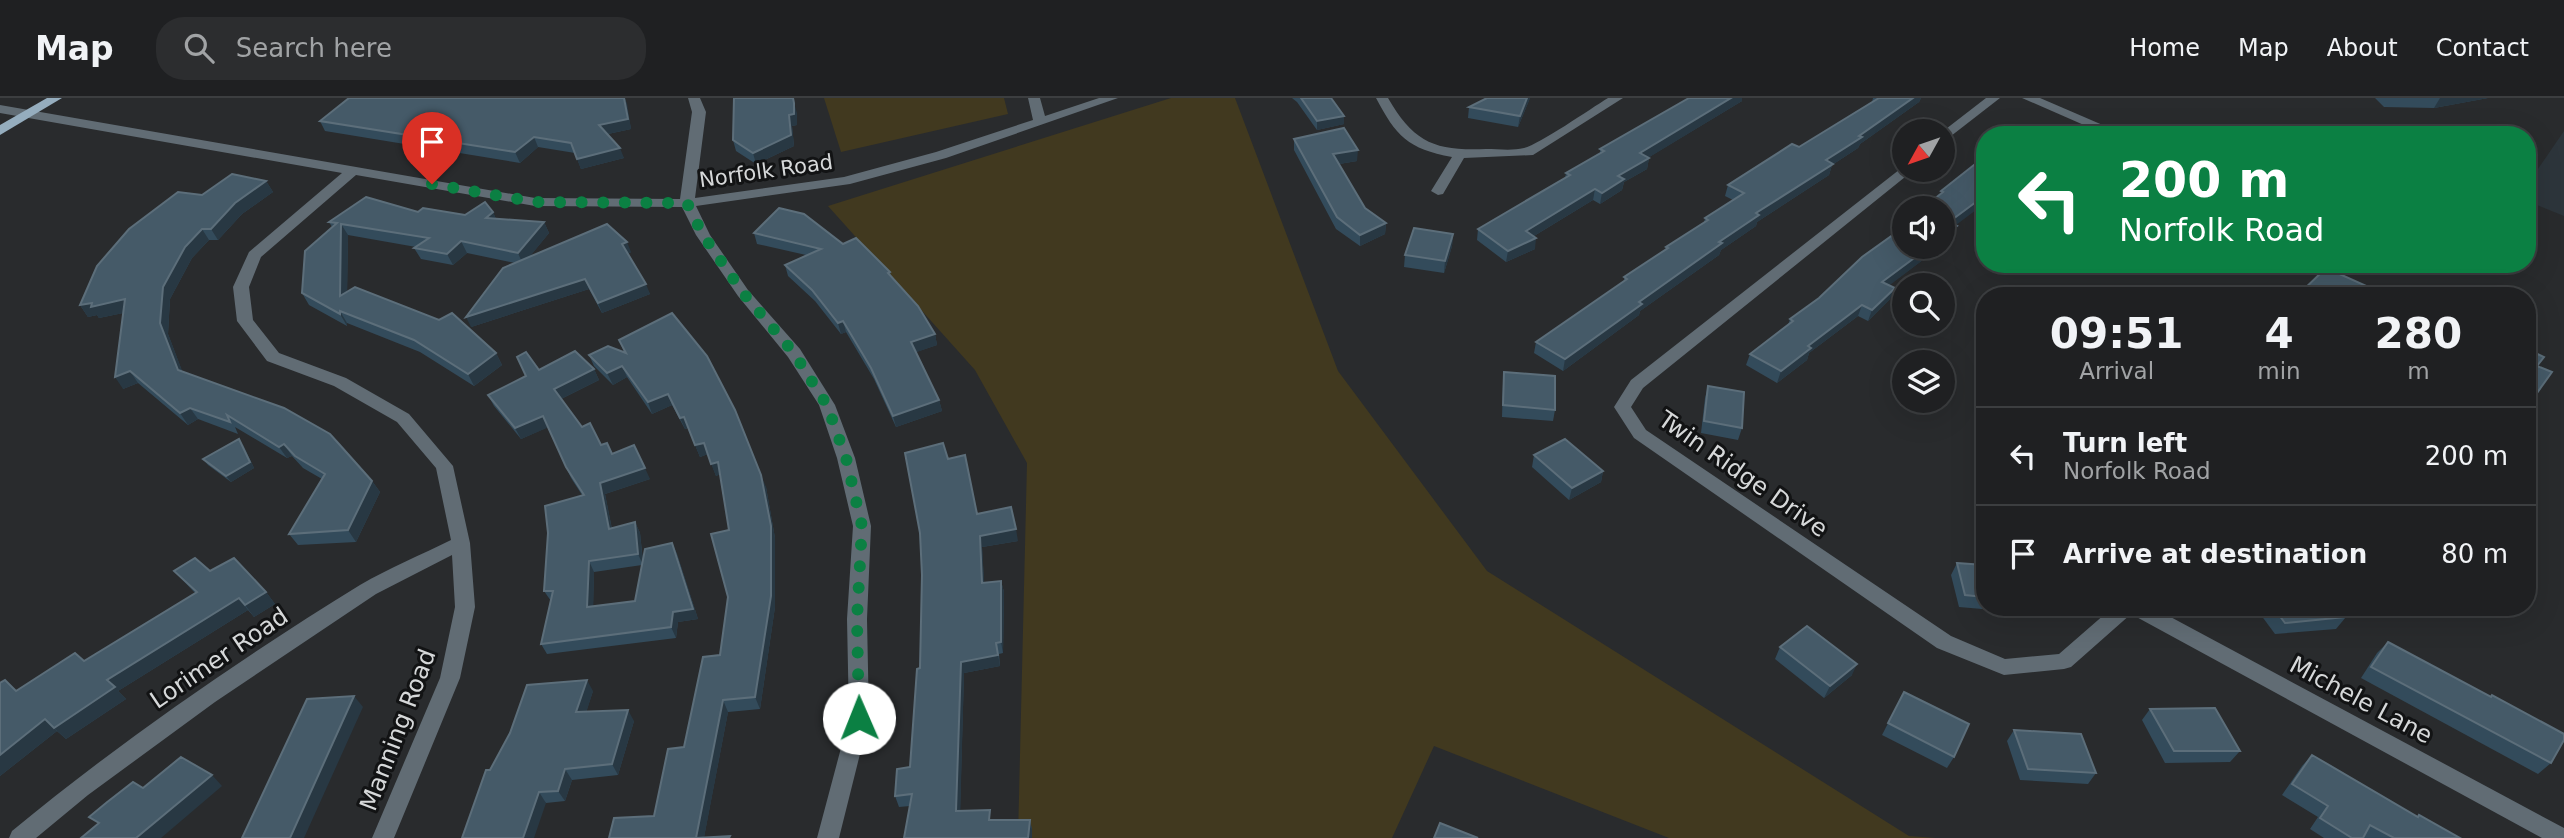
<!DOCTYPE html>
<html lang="en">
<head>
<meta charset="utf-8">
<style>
	:root { --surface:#1f2022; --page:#2c2d2f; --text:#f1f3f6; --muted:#a1a3a5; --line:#3c3e40 }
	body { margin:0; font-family:"DejaVu Sans",sans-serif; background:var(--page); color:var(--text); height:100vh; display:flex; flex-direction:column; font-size:26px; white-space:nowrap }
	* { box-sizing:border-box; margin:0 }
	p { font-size:23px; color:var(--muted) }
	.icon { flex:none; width:38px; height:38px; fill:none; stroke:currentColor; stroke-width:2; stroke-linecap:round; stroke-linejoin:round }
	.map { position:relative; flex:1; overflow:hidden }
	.panel { position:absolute; left:1976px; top:189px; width:560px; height:329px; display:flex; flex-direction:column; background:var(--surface); border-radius:28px; box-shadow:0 7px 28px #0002,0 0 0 2px var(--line) }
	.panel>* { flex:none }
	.hud { position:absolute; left:1976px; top:28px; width:560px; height:147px; border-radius:28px; box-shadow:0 7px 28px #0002,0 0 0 2px var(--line); background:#0b8043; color:#fff; overflow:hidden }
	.needle { width:46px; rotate:230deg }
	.fabs { position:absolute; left:1892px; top:21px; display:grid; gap:14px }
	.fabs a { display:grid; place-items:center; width:63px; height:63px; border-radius:50%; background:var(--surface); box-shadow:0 7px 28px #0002,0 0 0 2px var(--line); font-size:35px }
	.pin { position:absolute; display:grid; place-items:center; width:60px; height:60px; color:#fff; margin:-72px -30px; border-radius:50% 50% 50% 0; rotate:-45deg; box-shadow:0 0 7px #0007 }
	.pin .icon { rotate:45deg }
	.me { position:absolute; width:77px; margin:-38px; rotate:359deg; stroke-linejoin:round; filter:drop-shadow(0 0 5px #0008) }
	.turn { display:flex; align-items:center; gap:24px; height:147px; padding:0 28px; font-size:32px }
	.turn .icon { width:91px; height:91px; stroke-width:2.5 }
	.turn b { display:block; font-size:49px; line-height:60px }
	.eta { display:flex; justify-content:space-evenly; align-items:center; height:119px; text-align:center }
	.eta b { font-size:42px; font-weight:700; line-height:49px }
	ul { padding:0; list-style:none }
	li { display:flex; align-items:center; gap:21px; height:98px; padding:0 28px; border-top:2px solid var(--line) }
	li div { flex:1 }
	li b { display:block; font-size:26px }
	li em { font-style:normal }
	header { display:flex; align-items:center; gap:42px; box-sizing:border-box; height:98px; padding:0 35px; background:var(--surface); border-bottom:2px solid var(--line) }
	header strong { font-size:33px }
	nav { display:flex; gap:38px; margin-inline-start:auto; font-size:24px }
	.search { width:490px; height:63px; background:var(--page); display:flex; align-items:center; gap:18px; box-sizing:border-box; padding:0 24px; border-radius:28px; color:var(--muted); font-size:26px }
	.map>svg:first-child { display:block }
	.built { fill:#2d353b }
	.green { fill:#41391f }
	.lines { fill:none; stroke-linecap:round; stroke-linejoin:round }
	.minor { fill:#616c74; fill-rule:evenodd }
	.major { fill:#95adbe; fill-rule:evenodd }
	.wall { fill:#334b5b; fill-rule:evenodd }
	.shaded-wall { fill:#283843 }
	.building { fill:#455a68; stroke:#5c6e7a; stroke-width:2 }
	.route { stroke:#0b8043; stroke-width:12; stroke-dasharray:0 21.6 }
	.labels { text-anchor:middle; stroke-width:6; stroke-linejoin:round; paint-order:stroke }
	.far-street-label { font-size:21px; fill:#d6d8d9; stroke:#121314 }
	.street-label { font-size:24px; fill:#d6d8d9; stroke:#121314 }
</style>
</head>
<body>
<header>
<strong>Map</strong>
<div class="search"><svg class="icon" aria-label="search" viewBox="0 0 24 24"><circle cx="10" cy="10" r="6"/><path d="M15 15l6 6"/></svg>Search here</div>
<nav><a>Home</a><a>Map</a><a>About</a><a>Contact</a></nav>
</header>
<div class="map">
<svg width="2564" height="740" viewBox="0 0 2564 740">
	<rect width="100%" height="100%" fill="#292b2d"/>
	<!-- built -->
	<polygon class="built" points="2564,33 2564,118 2527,103 2527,87"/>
	<!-- green -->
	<g class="green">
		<polygon points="824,0 1004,0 1008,16 841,54"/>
		<polygon points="1171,0 1235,0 1338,273 1487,473 1909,738 1936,740 1669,740 1434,648 1392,740 1018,740 1027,365 975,272 828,108"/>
	</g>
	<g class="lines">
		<!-- minor -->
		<g class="minor">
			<path d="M688,0H700L706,14L695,100L844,79L936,54L1033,22L1028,0H1040L1045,18L1099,0H1118L946,60L850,86L696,108L710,137L748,192L800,251L835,307L855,360L871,428L867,521L869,620L839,740H817L849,620L847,521L853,428L837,360L819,307L788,259L738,198L696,137L682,109L535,108L356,77L261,159L249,189L253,222L279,255L346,280L409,316L453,368L470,445L475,509L460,580L394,740H372L440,580L455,509L452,457L376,496L215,604L88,697L36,740H9L12,733C121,643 240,561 360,487C389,470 421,457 451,442L436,370L397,324L334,288L267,263L237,223L233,189L249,154L342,75L0,15V7L535,100L680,101L692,14Z"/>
			<path d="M1376,0H1388C1414,45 1435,53 1486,51C1498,51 1512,53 1524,50C1540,46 1590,11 1608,0H1623L1533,57L1464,60L1443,96L1438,97L1431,93L1452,59C1408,51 1396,38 1376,0Z"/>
			<polygon points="1986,0 2000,0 1942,45 1942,34"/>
			<polygon points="2022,0 2040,0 2105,28 2103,31 2093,31"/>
			<polygon points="1904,68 1904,72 1912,72 1910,75 1643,290 1631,309 1646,332 1951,538 2005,561 2059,556 2113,509 2152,509 2564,730 2564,740 2542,740 2131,516 2071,569 2064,571 2004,577 1937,550 1634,340 1614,309 1631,282"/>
		</g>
		<!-- major -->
		<polygon class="major" points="47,0 62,0 0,37 0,27"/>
	</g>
	<!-- wall -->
	<g class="wall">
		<polygon points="349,0 625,0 631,31 608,36 624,60 581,71 575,55 538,49 520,65 325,33 320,23"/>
		<polygon points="1292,0 1331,0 1344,26 1317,32 1297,4"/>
		<polygon points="1530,0 1518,29 1468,20 1469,9"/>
		<polygon points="1689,0 1742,0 1742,3 1649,59 1649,60 1647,71 1624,84 1622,92 1600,106 1593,102 1534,138 1535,151 1506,164 1477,142 1478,131 1565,80 1566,75 1600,56 1600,51"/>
		<polygon points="1873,0 1921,0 1919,4 1860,46 1858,50 1832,67 1829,77 1757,124 1756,128 1721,152 1719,157 1640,213 1639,217 1563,273 1534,255 1536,244 1624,183 1624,179 1665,152 1666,149 1704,124 1705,120 1733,102 1725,98 1728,87 1799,49 1872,4"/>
		<polygon points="2375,0 2488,0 2434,10 2384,9"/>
		<polygon points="797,15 797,27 792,28 794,48 756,66 736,53 733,42"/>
		<polygon points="1294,41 1357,63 1339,66 1365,110 1386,125 1385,136 1360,148 1336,131 1294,52"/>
		<polygon points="266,83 273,94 242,116 218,142 209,142 192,160 170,201 168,236 182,273 372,383 380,394 356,444 298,447 289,436 322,381 303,370 292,358 287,360 235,329 238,336 198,321 188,327 138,285 123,291 123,215 99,220 97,217 88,219 80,207 202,97"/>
		<polygon points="493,114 496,121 544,124 549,135 530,158 631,154 628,156 650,196 602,215 589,191 471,229 515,165 467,155 453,167 421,161 414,150 416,149 348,137 347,193 496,255 502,267 474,288 420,254 347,225 347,228 309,207 302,195 332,129 329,124 465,117"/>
		<polygon points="1904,125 1904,149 1940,149 1889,187 1890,201 1868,223 1858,218 1809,255 1807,262 1777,285 1746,267 1750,256 1788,227 1790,221 1819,200 1897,134 1898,130"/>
		<polygon points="754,135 843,146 890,174 891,178 935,236 937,247 916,254 939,302 942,313 896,329 874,281 846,234 841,236 815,203 788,178 785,167 806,157 757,146"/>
		<polygon points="1453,136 1452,148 1444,175 1404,169 1405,157"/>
		<polygon points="619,242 766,389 775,440 775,509 760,611 728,614 704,739 730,740 609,740 654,718 684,649 720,557 728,499 729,432 720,376 716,378 708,356 700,359 688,330 685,331 672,307 652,316 627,279 613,287 594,268 589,257 624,254"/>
		<path d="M594,271L599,282L561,301L582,329L601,347L650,381L605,396L612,431L635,424L640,435L643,463L672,445L677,456L698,521L678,524L676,540L547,556L541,546L551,503L544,493L582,397L571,380L548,329L521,341L494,308L488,297L539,272ZM642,467L635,503L593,508L594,474Z"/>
		<polygon points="1504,274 1555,312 1553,323 1502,319 1503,285"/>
		<polygon points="1708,288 1742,330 1738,342 1701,335 1705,300"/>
		<polygon points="243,347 254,370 231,384 208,367 203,361"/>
		<polygon points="1534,357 1603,373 1601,384 1569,402 1532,369"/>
		<polygon points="948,361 977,416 1018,443 982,449 984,485 1001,483 1004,494 1003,555 999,556 1000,568 964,575 960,713 992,722 1030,722 1032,732 1032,740 904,740 910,708 899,709 895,698 910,669 920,570"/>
		<polygon points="1957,465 1984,467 1984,509 2020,509 2017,514 1959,509 1951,477"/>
		<polygon points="174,473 210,473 266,494 275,506 254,519 248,512 118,593 126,601 66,641 57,633 0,678 0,585 16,593 84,563 195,495"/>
		<polygon points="2255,509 2338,509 2346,519 2336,531 2275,536"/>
		<polygon points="2388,544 2551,665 2538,676 2361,580 2377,555"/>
		<polygon points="1780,549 1852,577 1824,600 1775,561"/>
		<polygon points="593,593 586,614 634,623 618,677 572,682 565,703 546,705 490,672"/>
		<polygon points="1904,594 1954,659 1947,670 1882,637"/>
		<polygon points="2150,611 2240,653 2230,664 2165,665 2142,622"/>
		<polygon points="2014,632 2096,675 2088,686 2020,682 2007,643"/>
		<polygon points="2312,657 2417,719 2419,717 2460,740 2324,740 2310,731 2318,719 2282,697 2302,668"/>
	</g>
	<!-- shaded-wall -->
	<g class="shaded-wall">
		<polygon points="624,0 627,5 631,31 603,37 599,27"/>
		<polygon points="1527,0 1530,0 1518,29 1520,18"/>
		<polygon points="1731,0 1742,0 1742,3 1638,66 1640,55"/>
		<polygon points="1913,0 1921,0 1919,4 1860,46 1858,50 1832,67 1829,77 1757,124 1756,128 1721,152 1719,157 1640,213 1639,217 1563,273 1565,261 1826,62"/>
		<polygon points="2440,0 2488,0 2434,10"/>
		<polygon points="794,5 797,15 797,27 792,28 794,48 756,66 753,55"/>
		<polygon points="1344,18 1344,26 1317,32 1317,23"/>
		<polygon points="534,39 538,49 520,65 515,54"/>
		<polygon points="620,50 624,60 581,71 577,61"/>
		<polygon points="1358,52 1357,63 1333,67 1333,56"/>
		<polygon points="1649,60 1647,71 1624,84 1622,92 1600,106 1602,95 1618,78"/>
		<polygon points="266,83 273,94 242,116 218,142 211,131 235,105"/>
		<polygon points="1595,91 1593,102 1524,144 1526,133"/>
		<polygon points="1984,98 1984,106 1944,136 1949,124"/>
		<polygon points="493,114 498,126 486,120"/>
		<polygon points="544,124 549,135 523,167 518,155"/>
		<polygon points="1386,125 1385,136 1360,148 1360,137"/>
		<polygon points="341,126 348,137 347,210 340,198"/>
		<polygon points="1957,128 1952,140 1942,147 1942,139"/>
		<polygon points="202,131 209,142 192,160 170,201 168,236 186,283 178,272 160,225 163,189 185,149"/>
		<polygon points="1453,136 1452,148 1444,175 1445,163"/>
		<polygon points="1536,140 1535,151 1506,164 1508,153"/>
		<polygon points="461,143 467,155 453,167 447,156"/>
		<polygon points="627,144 631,154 626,157 622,146"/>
		<polygon points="1929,149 1940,149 1878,196 1882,184"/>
		<polygon points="585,181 589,191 471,229 466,219"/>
		<polygon points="646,186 650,196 602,215 598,205"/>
		<polygon points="1895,190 1890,201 1868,223 1872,212"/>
		<polygon points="125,201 133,213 99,220 97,217 88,219 80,207"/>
		<polygon points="1862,207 1858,218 1809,255 1807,262 1777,285 1781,273 1808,248"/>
		<polygon points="340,213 347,225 347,228 340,216"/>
		<polygon points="843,223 846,234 841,236 838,225"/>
		<polygon points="935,236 937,247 914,255 911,244"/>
		<polygon points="496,255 502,267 474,288 468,276"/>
		<polygon points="622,268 627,279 613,287 607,275"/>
		<polygon points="594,271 599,282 559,302 554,291"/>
		<polygon points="130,273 138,285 123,291 115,279"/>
		<polygon points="668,296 672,307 652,316 648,304"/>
		<polygon points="939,302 942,313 896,329 893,318"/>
		<polygon points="190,310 198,321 188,327 180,315"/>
		<polygon points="543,318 549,329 521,341 515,330"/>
		<polygon points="684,319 688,330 685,331 680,320"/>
		<polygon points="239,341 243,347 254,370 231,384 226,378"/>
		<polygon points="704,345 708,356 700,359 695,347"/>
		<polygon points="284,346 292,358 287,360 279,349"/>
		<polygon points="718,364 723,375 716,378 711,366"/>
		<polygon points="645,370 650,381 605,396 614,442 609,431 600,385"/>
		<polygon points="1603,373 1601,384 1569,402 1572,390"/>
		<polygon points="761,377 766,389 775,440 775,509 760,611 755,599"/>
		<polygon points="372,383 380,394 356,444 348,432"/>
		<polygon points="635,424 640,435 643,467 638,456"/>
		<polygon points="1016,431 1018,443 982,449 985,496 982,485 980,438"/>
		<polygon points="672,445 677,456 698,521 678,524 676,540 671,529"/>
		<polygon points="589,463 594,474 593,519 587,509"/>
		<polygon points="1001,483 1004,494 1003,555 1001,544"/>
		<polygon points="266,494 275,506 254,519 245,507"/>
		<polygon points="239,500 248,512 118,593 126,601 66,641 54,630 107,582"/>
		<polygon points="996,545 1000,568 964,575 960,724 956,713 961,564"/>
		<polygon points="1857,566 1852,577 1824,600 1830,588"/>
		<polygon points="587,582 593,593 583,625 576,614"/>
		<polygon points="354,598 363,609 304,740 290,740"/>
		<polygon points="723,602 728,614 704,740 696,740"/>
		<polygon points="628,612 634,623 618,677 612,666"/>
		<polygon points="45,621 57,633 0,678 0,657"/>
		<polygon points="565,671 572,682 565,703 558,693"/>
		<polygon points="212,677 222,688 161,740 136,740"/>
		<polygon points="539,694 546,705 534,740 523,740"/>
		<polygon points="1030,722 1032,732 1032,740 1028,740"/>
	</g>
	<!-- building -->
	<g class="building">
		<polygon points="349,0 624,0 628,21 599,27 620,50 577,61 571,45 534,39 515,54 320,23"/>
		<polygon points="734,0 793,0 794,5 794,16 789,17 791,37 753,55 733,42"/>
		<polygon points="1301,0 1331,0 1344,18 1317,23"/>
		<polygon points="1487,0 1527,0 1520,18 1469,9"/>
		<polygon points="1689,0 1731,0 1640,55 1649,60 1618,78 1624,81 1602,95 1595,91 1526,133 1536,140 1508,153 1478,131 1570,77 1566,75 1604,53 1600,51"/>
		<polygon points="1879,0 1913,0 1859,38 1862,39 1826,62 1833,66 1756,115 1759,117 1719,144 1722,145 1639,204 1642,206 1565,261 1536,244 1627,181 1624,179 1668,150 1666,149 1708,122 1705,120 1744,95 1728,87 1792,46 1799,49"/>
		<polygon points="1344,30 1358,52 1333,56 1365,110 1386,125 1360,137 1337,119 1294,41"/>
		<polygon points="2015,32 2046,37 2016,37"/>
		<polygon points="1984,59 1984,98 1949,124 1957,128 1942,139 1942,110 1923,110 1943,94 1941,93"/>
		<polygon points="232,76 266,83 235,105 211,131 202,131 185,149 163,189 160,225 178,272 284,310 330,336 339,346 372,383 348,432 289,436 325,376 295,358 284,346 279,349 227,317 230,324 190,310 180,315 130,273 115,279 125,201 91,209 92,205 80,207 97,168 129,131 178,94 202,97"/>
		<polygon points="366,99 418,114 423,110 465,117 485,104 493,114 486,120 544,124 518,155 461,143 447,156 414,150 429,140 341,126 340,198 355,189 439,222 452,215 496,255 468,276 414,242 340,213 340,216 302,195 305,153 337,125 329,124"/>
		<polygon points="779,110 804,116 843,146 856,140 890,174 888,175 918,208 935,236 911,244 939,302 893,318 871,270 843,223 838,225 812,192 785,167 821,151 754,135"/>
		<polygon points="1904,125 1904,149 1929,149 1882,184 1895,190 1872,212 1862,207 1808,248 1811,250 1781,273 1750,256 1793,223 1790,221 1819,200 1862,159 1901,131 1898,130"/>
		<polygon points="607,126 627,144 622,146 646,186 598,205 585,181 466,219 503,170"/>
		<polygon points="1414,130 1453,136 1445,163 1405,157"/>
		<polygon points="2326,170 2371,190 2364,198 2297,198"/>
		<polygon points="672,215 707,258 735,312 761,377 771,428 771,498 755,599 723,602 696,740 730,738 729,740 609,740 614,720 654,718 668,651 684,649 703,559 720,557 728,499 711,436 729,432 718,364 711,366 704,345 695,347 684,319 680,320 668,296 648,304 622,268 607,275 589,257 608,248 626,255 619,242"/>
		<polygon points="2527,251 2544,259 2537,268 2552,274 2527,309"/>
		<polygon points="575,253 594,271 554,291 582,329 590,325 601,347 607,345 612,356 634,347 645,370 600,385 609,431 635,424 638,456 589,463 587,509 635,503 645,451 672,445 693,511 673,514 671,529 541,546 553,493 544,493 548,435 545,408 584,397 566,369 543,318 515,330 488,297 526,278 517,259 526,254 539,272"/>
		<polygon points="1504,274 1555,278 1555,312 1503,307"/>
		<polygon points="1708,288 1744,294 1742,330 1704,323"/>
		<polygon points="239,341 250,364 226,378 203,361"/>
		<polygon points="1565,341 1603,373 1572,390 1534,357"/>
		<polygon points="943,345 948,361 965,357 977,416 1011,409 1016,431 980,438 982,485 1001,483 1001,544 996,545 998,557 961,564 956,713 990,712 989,722 1030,722 1028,740 904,740 912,696 895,698 897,671 910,669 917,571 920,570 922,477 920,435 905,355"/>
		<polygon points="195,460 210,473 234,460 266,494 245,507 239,500 107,582 115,589 54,630 45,621 0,657 0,585 5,582 16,593 75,555 84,563 197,494 174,473"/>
		<polygon points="1957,465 1984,467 1984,499 1965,497"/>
		<polygon points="2273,509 2338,509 2346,519 2285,525"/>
		<polygon points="1807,528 1857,566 1830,588 1780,549"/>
		<polygon points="2388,544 2491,599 2492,597 2564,636 2564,642 2551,665 2371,569"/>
		<polygon points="587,582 576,614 628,612 612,666 565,671 558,693 539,694 523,740 462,740 486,672 490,672 510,635 527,587"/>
		<polygon points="1904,594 1969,626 1954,659 1888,625"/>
		<polygon points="354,598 290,740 242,740 307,601"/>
		<polygon points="2215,610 2240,653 2174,653 2150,611"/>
		<polygon points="2014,632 2081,636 2096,675 2028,671"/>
		<polygon points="2312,657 2418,719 2419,717 2460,740 2394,740 2370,727 2363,740 2352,740 2320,720 2328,708 2292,686"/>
		<polygon points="181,659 212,677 136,740 81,740 99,725 89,719 106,705 133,684 143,690"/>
		<polygon points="1440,725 1478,740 1434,740"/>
	</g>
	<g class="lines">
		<!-- route -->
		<polyline class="route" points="432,86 535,104 687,105 703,137 743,195 794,255 816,290 827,307 846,360 862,428 857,521 859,620"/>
	</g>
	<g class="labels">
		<!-- far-street labels -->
		<g class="far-street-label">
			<text transform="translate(766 73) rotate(-8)" y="7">Norfolk Road</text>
		</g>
		<!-- street labels -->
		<g class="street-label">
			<text transform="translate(1743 376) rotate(35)" y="8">Twin Ridge Drive</text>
			<text transform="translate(219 560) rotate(-34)" y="8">Lorimer Road</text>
			<text transform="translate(2361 602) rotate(28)" y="8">Michele Lane</text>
			<text transform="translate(398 632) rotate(-69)" y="8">Manning Road</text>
		</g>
	</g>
</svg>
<div class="fabs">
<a><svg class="needle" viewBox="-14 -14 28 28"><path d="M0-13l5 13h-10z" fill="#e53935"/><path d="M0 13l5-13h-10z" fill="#a1a3a5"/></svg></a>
<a><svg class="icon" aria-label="sound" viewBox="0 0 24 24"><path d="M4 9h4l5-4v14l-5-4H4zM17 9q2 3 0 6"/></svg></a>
<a><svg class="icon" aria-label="search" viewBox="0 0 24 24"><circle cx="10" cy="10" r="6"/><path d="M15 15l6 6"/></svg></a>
<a><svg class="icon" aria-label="layers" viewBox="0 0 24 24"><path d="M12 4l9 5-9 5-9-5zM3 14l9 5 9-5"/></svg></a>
</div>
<div class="pin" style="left:432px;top:86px;background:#d93025"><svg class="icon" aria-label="arrive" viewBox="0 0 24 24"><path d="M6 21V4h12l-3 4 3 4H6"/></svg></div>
<svg class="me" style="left:859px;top:620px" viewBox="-20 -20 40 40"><circle r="19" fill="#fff"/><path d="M0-13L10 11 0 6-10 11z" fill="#0b8043"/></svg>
<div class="hud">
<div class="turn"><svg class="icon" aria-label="left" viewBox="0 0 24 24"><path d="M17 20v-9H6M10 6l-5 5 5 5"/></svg><div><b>200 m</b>Norfolk Road</div></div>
</div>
<section class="panel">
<div class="eta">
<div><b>09:51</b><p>Arrival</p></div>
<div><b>4</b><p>min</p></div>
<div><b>280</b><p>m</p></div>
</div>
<ul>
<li><svg class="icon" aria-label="left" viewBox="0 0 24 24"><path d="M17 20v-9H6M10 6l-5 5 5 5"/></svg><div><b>Turn left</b><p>Norfolk Road</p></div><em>200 m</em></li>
<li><svg class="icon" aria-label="arrive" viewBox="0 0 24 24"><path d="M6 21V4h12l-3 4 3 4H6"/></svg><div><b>Arrive at destination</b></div><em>80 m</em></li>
</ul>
</section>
</div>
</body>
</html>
